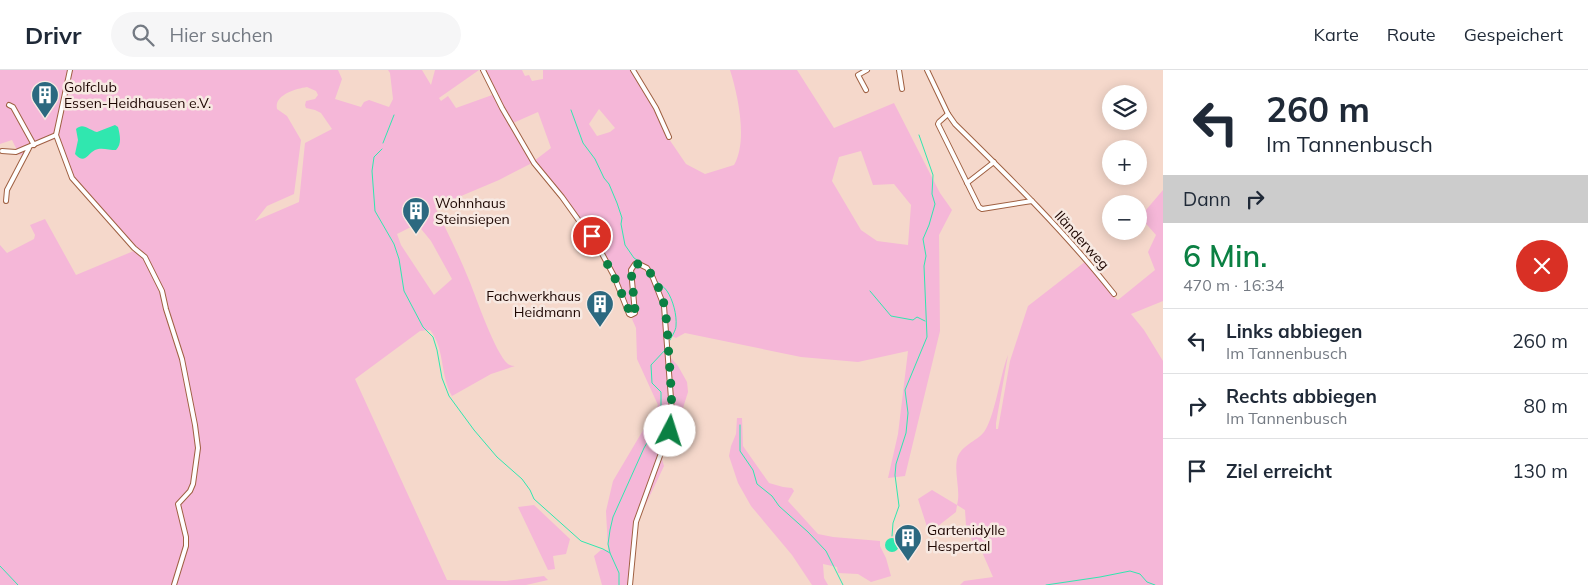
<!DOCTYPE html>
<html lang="de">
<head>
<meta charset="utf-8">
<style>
	:root { --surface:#fff; --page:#f6f6f7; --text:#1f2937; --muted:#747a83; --line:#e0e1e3; --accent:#0b8043 }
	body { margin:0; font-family:Mulish,sans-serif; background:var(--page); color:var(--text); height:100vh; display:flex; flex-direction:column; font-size:19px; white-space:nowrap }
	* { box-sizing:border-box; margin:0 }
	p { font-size:16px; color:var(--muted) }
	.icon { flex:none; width:28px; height:28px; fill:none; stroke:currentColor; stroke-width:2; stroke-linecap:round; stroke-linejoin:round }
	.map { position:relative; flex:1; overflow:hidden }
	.side { display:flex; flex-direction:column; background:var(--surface); width:425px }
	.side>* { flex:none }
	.banner { background:#fff; color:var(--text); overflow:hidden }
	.fabs { position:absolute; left:1102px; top:15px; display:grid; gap:10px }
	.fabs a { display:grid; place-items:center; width:45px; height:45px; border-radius:50%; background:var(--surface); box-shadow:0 2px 12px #0003; font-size:25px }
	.pin { position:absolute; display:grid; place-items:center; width:42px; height:42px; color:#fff; margin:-21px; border:2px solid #fff; border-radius:50%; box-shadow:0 1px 5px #0007 }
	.me { position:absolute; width:55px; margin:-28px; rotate:5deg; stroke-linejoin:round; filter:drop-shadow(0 0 4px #0008) }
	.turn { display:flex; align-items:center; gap:18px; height:105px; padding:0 20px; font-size:22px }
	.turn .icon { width:65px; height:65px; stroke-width:2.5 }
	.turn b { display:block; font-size:35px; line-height:42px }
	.then { display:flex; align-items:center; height:48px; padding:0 20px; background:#0003; gap:10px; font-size:19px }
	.round { display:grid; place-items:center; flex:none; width:52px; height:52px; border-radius:26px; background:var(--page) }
	.headline { display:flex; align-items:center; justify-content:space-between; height:85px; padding:0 20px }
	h1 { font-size:30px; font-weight:600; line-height:38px; color:var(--accent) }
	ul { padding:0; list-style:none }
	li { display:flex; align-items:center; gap:15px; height:65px; padding:0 20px; border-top:1px solid var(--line) }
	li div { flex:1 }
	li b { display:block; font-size:19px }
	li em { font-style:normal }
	header { display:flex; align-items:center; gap:30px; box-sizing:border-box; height:70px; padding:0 25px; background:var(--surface); border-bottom:1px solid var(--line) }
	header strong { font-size:24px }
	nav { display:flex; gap:28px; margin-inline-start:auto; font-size:18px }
	.search { width:350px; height:45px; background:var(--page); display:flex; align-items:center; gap:12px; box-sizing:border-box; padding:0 18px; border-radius:28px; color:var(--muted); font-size:19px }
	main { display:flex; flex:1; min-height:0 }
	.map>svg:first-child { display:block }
	.green { fill:#f5b7d8; fill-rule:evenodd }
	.water { fill:#30e7af }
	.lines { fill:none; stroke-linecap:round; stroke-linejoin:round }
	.stream { stroke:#30e7af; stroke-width:1 }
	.street-casing { stroke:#9f6042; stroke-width:6 }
	.street { stroke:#fff; stroke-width:4 }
	.route { stroke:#0b8043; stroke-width:9; stroke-dasharray:0 16.2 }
	.labels { text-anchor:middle; stroke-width:5; stroke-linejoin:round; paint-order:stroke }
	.poi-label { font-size:14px; fill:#1c0500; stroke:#f7e9e2; text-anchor:start }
	.street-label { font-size:14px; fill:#1c0500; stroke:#f7e9e2 }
</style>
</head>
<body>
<header>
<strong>Drivr</strong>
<div class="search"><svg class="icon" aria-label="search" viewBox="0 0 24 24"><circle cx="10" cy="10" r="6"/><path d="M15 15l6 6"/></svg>Hier suchen</div>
<nav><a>Karte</a><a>Route</a><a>Gespeichert</a></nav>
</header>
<main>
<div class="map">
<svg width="1163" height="515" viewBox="0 0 1163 515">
	<rect width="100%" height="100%" fill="#f5d8cb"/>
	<!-- green -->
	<g class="green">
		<path d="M0,0H338L342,9L335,29L361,37L364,32L369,30L389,37L393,29L390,3L388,0H422L431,15L435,0H479L439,28L441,31L448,26L456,38L495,24L482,0H522L525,6L529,5L532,11L543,9V0H631L654,38L669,69L686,94L705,104L734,95C748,71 738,25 730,0H797L834,58L894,33L940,123L952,140L939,165L940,261L905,406L888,408L898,364L908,281L858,292L801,287L685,263L676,268L668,264L664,233L648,198L635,193L632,195L634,238L630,239L604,183L592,163L534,92L499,110L435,137C447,161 459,185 469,210C476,227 495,283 508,294C509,295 513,296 515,296L491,304L452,326C440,306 445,278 430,260L420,261L355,309L447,510L506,511L544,506L548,510L526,515H0V175L7,183L34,169L35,165L30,155L45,149L76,205L136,180L70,108L55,69L33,77L22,85L16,84L17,80L12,70L0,74ZM307,17L316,21L318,25L315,29L306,31L305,35L306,38L315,40L321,43L332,59L305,73L299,132L255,151L267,136L294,124L301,70L287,46L277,39C274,25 295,19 307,17ZM599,39L615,58L610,62L597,66L589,54ZM538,42L551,78L534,91L513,53ZM861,81L873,115L894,114L911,135L908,175L877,171L861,160L832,111L839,87ZM417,154L431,171L452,209L434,225L401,175L397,164Z"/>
		<path d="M1163,120V231L1131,244L1144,260L1163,291V515H960L964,511L993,507L982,482L973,473L966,455L965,440L957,435L956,442L929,463L918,429L932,420L957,435C961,421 954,404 957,389C961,375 976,372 984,362C995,347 1000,305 1008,285L996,353V359H998L1010,291L1028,236L1086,191L1115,228L1118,230L1155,200L1148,182L1156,165L1140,147Z"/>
		<polygon points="636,196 640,196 653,209 662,231 671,288 678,296 687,312 688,322 678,354 666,375 662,389 664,396 645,436 633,453 628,515 602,515 594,486 601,480 608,480 606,441 613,411 658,335 637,289 636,258 632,249 636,244 632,200"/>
		<polygon points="737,348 742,348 743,376 769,413 783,417 792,418 794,421 788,431 818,464 833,467 880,471 880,476 886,488 891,506 871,512 858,504 838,503 837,497 823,494 824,508 828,515 812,515 792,485 751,436 738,413 729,386 731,376 736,364"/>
		<polygon points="534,435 570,469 566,484 553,486 555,499 548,500 518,437"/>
	</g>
	<!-- water -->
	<g class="water">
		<path d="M115,55L118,57C120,65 122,74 116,80C109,80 101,77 95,80C87,84 85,95 75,84L78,70L76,59C83,52 89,60 97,62Z"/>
		<circle cx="892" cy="475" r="7"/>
	</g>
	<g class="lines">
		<!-- stream -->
		<g class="stream">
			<polyline points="571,40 583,73 595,89 604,108 609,114 617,133 622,148 621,154 625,175 634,188 645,195"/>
			<polyline points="383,73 394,45"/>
			<polyline points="382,79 374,87 372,101 375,141 394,174 399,189 404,221 423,257 433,267 437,280 442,308 449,326 474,360 497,387 522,409 530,420 534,429 581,471 603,479 610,483"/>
			<path d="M656,210C659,215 664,216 667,221C673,230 677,245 676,256C676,260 672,266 670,270"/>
			<polyline points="870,221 891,246 913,250 917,247 925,251"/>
			<polyline points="740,355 740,381 753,400 757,414 772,426 779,436 808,462 826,481 843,515"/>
			<polyline points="892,466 893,453 899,436 895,405 896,394 906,363 908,343 905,320 927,267 924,196 926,186 923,169 929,155 935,134 932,124 933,105 919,65"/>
			<polyline points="0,496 18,515"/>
			<polyline points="619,515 619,503 610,483 608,474 610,460 613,447 644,378 654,361 656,349 661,338 661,322 652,313 651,295 666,279"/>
			<polyline points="1046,515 1100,507 1130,501 1140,504 1147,512 1155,515"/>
		</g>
		<defs>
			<g id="street">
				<polyline points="70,0 56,65 72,108 134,178 145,187 162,221 166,239 182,289 195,355 198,378 193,414 190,421 178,434 186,467 186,476 174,515"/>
				<polyline points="483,0 502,38 534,93 562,127 600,180 614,206 629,244 631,245 635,243 631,200 635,194 639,194 647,198 653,208 664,236 672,342 669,361 636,452 630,515"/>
				<polyline points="633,0 656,38 669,67"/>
				<polyline points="899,0 902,19"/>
				<path d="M927,0L948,44L955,54C1010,108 1066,163 1114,224"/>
				<polyline points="866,20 858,5 867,0"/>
				<polyline points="9,35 13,37 34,75"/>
				<polyline points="948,44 939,52 938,54 979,137 982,139 1032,131"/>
				<polyline points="2,81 16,82 56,65"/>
				<polyline points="967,113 994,92"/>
				<polyline points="6,131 7,120 29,78"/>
			</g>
		</defs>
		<!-- street casing -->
		<use href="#street" class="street-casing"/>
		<!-- street -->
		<use href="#street" class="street"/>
	</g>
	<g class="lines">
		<!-- route -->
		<path class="route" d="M592,166L614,206L631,245L635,243V240L631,200L635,194C651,192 663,226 665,239C668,259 668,280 670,300C671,320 673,341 670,361"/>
	</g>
	<!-- icons -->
	<defs>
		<symbol id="building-pin" viewBox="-11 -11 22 30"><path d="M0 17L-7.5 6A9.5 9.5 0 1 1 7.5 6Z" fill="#2c6980" stroke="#f7e9e2"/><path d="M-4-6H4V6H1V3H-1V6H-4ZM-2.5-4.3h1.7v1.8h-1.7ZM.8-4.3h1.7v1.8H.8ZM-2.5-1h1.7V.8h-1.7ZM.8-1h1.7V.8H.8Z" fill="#fff"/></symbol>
	</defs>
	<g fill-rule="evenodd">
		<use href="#building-pin" x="29" y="9" width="32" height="43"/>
		<use href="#building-pin" x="400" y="125" width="32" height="43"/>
		<use href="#building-pin" x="584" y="218" width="32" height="43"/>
		<use href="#building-pin" x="892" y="452" width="32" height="43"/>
	</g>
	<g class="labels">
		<!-- poi labels -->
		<g class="poi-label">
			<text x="64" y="22">Golfclub<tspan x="64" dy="16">Essen-Heidhausen e.V.</tspan></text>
			<text x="435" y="138">Wohnhaus<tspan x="435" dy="16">Steinsiepen</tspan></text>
			<text x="581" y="231" text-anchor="end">Fachwerkhaus<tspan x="581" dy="16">Heidmann</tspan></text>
			<text x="927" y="465">Gartenidylle<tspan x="927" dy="16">Hespertal</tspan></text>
		</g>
		<!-- street labels -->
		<g class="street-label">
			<text transform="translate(1082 170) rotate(48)" y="5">Iländerweg</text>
		</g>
	</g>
</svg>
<div class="fabs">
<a><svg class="icon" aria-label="layers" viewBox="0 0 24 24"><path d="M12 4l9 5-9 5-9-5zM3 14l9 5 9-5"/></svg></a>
<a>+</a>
<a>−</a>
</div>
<div class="pin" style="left:592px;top:166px;background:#d93025"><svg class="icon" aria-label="arrive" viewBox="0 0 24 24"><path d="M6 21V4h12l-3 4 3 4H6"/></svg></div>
<svg class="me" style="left:670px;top:361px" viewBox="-20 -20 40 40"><circle r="19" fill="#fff"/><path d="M0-13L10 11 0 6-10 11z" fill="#0b8043"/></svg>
</div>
<section class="side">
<div class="banner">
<div class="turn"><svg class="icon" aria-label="left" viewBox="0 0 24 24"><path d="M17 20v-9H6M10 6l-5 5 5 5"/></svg><div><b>260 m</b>Im Tannenbusch</div></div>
<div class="then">Dann<svg class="icon" aria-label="right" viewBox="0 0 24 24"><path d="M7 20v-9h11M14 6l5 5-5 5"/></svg></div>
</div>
<div class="headline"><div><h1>6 Min.</h1><p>470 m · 16:34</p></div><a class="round" style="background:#d93025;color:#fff"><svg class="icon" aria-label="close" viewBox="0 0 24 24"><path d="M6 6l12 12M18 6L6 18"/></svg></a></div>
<ul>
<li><svg class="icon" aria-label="left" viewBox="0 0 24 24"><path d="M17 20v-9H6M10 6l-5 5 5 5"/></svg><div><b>Links abbiegen</b><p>Im Tannenbusch</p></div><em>260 m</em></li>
<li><svg class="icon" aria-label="right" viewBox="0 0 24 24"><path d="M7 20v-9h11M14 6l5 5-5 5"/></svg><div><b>Rechts abbiegen</b><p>Im Tannenbusch</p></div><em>80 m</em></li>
<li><svg class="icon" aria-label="arrive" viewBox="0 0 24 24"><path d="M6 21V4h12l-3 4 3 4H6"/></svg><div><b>Ziel erreicht</b></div><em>130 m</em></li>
</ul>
</section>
</main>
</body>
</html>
